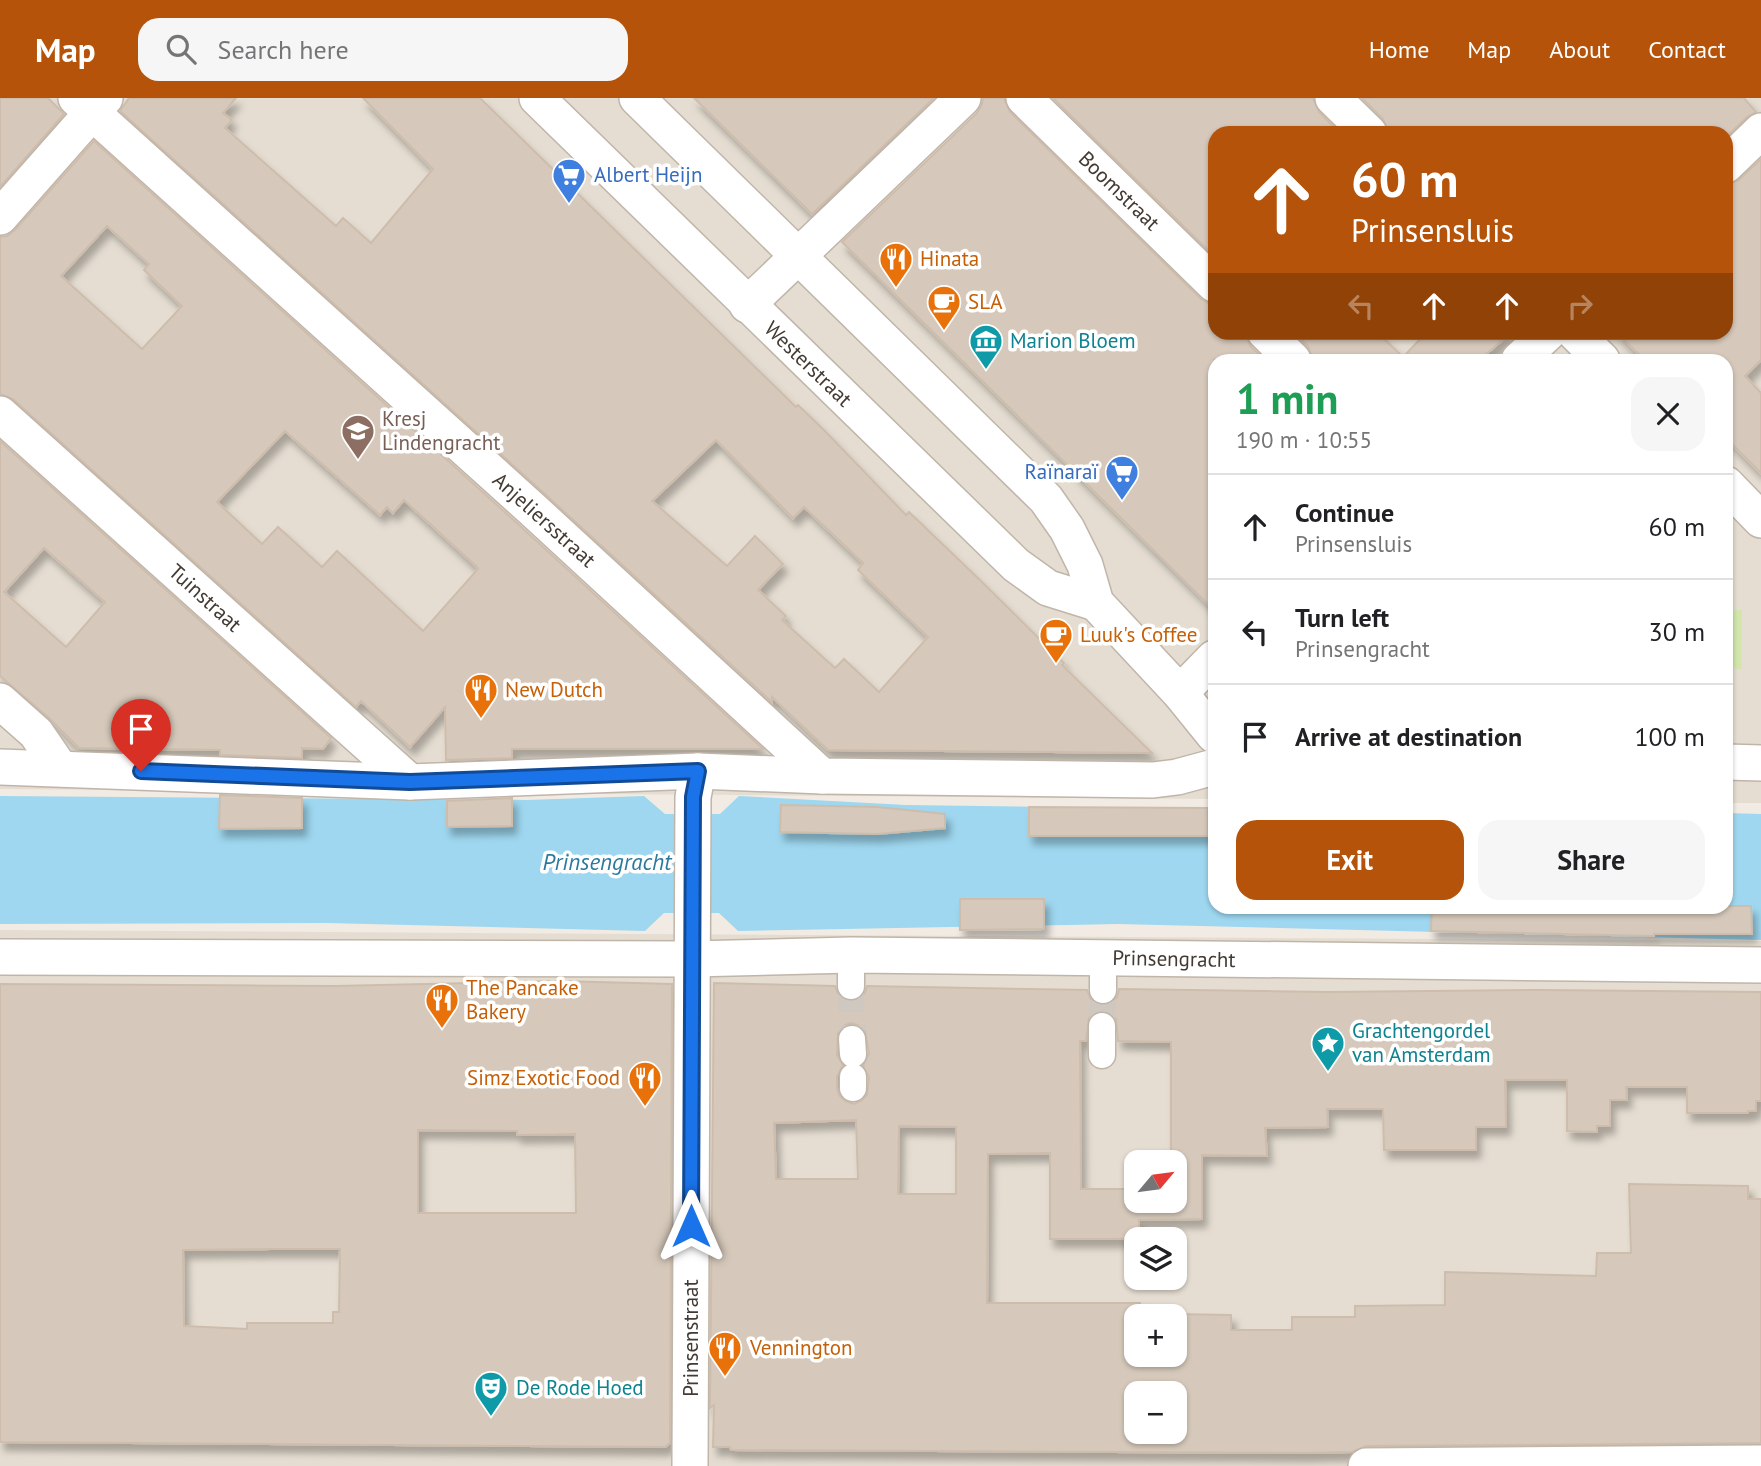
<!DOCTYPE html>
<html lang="en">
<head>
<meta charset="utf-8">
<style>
	:root { --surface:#fff; --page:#f6f6f6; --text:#202124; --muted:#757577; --line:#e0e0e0; --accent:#b45309 }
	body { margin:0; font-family:"PT Sans",sans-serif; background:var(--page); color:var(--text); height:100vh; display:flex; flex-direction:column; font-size:26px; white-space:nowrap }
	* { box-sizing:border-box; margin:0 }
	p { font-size:23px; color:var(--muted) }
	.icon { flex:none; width:38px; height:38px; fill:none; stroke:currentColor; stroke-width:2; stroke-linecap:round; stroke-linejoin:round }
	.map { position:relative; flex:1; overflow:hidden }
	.details { position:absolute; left:1208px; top:256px; width:525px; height:560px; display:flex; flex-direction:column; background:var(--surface); border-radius:21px; box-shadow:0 2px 5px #0004 }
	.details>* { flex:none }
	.guide { position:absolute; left:1208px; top:28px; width:525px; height:214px; border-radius:21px; box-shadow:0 2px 5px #0004; background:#b45309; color:#fff; overflow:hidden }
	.needle { width:46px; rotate:61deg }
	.controls { position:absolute; left:1124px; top:1052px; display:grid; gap:14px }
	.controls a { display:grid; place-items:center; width:63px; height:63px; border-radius:14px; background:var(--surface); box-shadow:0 2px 5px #0004; font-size:35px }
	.pin { position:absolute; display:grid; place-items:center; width:60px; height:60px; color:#fff; margin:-72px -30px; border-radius:50% 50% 50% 0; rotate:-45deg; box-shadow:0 0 7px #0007 }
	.pin .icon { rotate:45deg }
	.me { position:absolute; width:77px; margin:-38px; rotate:0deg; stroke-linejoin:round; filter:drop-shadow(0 0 5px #0008) }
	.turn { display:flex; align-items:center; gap:24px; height:147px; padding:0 28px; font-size:32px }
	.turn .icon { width:91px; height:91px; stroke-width:2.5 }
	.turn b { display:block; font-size:49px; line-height:60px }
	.lanes { display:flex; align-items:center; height:66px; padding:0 28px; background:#0003; justify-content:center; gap:35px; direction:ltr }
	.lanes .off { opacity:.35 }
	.round { display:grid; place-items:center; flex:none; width:74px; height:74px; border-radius:21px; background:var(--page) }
	.head { display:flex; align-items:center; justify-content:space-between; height:119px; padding:0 28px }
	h1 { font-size:42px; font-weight:600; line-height:52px; color:#1e9e55 }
	.button { display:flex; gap:14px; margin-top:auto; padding:14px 28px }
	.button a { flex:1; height:80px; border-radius:21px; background:var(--accent); color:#fff; font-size:28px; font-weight:600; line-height:80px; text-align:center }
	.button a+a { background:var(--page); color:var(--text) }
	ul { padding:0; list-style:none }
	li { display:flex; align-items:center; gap:21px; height:105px; padding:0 28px; border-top:2px solid var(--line) }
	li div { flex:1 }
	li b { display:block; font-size:26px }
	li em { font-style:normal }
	header { display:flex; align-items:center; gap:42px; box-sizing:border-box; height:98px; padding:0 35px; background:var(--accent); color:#fff }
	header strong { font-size:33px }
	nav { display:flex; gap:38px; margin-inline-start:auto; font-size:24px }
	.search { width:490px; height:63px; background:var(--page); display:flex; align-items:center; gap:18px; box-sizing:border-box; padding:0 24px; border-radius:21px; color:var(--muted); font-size:26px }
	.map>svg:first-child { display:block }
	.residential { fill:#e5ddd1; fill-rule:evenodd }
	.green { fill:#d2e6ab }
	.water { fill:#9ed7ef }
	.building { fill:#d6c9bb; stroke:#cebdac; stroke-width:2; fill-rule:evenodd; filter:url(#shadow) }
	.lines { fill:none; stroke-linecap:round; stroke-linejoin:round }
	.pedestrian-tunnel { stroke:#cec8c0; stroke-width:26; stroke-dasharray:26 13; stroke-linecap:butt }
	.pedestrian-casing { stroke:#c0b5a9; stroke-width:29 }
	.minor-casing { stroke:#c0b5a9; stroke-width:38 }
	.pedestrian { stroke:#fff; stroke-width:26 }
	.minor { stroke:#fff; stroke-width:35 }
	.route-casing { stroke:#114b97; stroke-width:18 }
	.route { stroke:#1a73e8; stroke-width:12 }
	.labels { text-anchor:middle; stroke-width:7; stroke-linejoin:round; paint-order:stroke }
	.shop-label { font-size:21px; fill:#366cbe; stroke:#fff; text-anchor:start }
	.street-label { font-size:21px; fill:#433b33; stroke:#fff }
	.food-label { font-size:21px; fill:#c56008; stroke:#fff; text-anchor:start }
	.culture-label { font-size:21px; fill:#0d838f; stroke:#fff; text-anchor:start }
	.education-label { font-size:21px; fill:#785e54; stroke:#fff; text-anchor:start }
	.water-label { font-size:23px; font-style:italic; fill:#2b7a9e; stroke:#fff }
</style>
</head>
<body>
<header>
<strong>Map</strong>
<div class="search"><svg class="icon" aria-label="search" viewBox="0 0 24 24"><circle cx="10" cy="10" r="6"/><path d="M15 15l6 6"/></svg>Search here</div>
<nav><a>Home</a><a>Map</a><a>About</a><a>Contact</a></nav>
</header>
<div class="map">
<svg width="1761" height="1368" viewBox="0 0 1761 1368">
	<defs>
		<filter id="shadow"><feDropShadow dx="4.5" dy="8" stdDeviation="3.5" flood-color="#0004"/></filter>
	</defs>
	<rect width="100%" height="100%" fill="#f1ebe3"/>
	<!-- residential -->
	<g class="residential">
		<path d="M0,0H1761V705H1726V262H1214V701L0,691ZM1214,35H1726V234H1214Z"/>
		<path d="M0,832L1761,843V1368H0ZM1136,1064H1174V1102H1136ZM1136,1141H1174V1180H1136ZM1136,1218H1174V1256H1136ZM1136,1295H1174V1334H1136Z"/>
	</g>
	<!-- green -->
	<polygon class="green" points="1726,512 1742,512 1741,571 1726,570"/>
	<!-- water -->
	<polygon class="water" points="0,698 527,702 644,698 665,716 720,716 739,698 906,707 1214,711 1214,808 1726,808 1726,715 1761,716 1761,842 1118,826 738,833 719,815 664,815 645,833 327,825 0,826"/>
	<!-- building -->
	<g class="building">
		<polygon points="0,0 48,0 64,16 0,89"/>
		<path d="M129,0H236L223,15L232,22L225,30L336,128L343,120L371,145L433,71L363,0H480L796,309L798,307L825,333L906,417L909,414L982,484L1064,565L1062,567L1152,655L828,652L772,599V604L545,396L120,13ZM716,342L793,420L804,409L863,465L858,472L928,539L879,594L844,561L835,570L782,522L786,518L758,492L783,466L755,438L727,468L652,403Z"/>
		<polygon points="694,0 934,0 812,116"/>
		<polygon points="983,0 1004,0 1010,14 1200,200 1208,205 1214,206 1214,234 1245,234 1250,248 1265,262 1214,262 1214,512 842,144 977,15 982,6"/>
		<polygon points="1053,0 1313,0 1319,14 1340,35 1214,35 1214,158"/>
		<polygon points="1362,0 1744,0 1756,14 1747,19 1726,39 1726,35 1389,35 1383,21"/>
		<path d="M94,43L518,426L763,651H512V660L446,662L445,609L410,649L361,603L356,609L13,301L0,296V139L7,138L15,132ZM107,128L149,166L144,172L182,208L142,251L61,178ZM285,333L380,417L387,409L393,415L404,402L476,468L478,471L423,533L337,453L322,469L278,429L262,446L217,404Z"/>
		<polygon points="1761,61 1761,262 1745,278 1761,295 1761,375 1726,340 1726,262 1645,262 1616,234 1726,234 1726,87 1739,82"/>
		<polygon points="1294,234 1377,234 1403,259 1427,234 1512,234 1485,257 1482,262 1313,262 1308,248"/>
		<path d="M0,343L331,640L323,651L302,650V660L220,657V652L79,650L49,620L0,578ZM44,450L105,504L66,549L4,494Z"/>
		<polygon points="220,697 302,700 302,730 219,731"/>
		<polygon points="512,700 512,728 447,729 447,703"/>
		<polygon points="781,707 877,709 945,716 945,730 877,736 780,734"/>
		<polygon points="1029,709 1208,710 1208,738 1029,738"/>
		<polygon points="960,801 1044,801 1044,831 960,832"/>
		<polygon points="1432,808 1751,808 1752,836 1654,836 1654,838 1431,833"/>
		<path d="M559,883L672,886L670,1345L665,1349L0,1344V886L335,888ZM418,1032L517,1033V1037L575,1036L576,1115H418ZM271,1151H340L339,1214H333V1225H247V1231L184,1228L183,1152Z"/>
		<path d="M714,885L835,888L838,896L844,902L850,904L859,901L865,895L867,888L1087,892L1090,900L1096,906L1102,908L1111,905L1117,899L1119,891L1328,894L1536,892L1761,894V1003H1756V1013H1748V1015H1687V989H1626L1627,1002H1610V1028H1597V1034L1567,1033V982H1505L1506,1029H1476V1052H1384L1383,1011H1327L1328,1029L1265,1030L1267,1058L1202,1057V1121L1139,1122V1141H1050V1055L988,1056L987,1205H1140V1212L1171,1211V1216L1231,1217V1232H1292V1219H1355V1208L1445,1207V1174L1596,1178L1597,1155H1631L1629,1086L1748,1088V1101H1761V1345L1366,1348L1352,1354L1305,1355L731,1352L730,1349H713L714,1307L710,1310ZM1101,912L1109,914L1116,921L1118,943L1171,944V1064H1174V1102H1136V1091H1081L1080,943H1086L1089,920L1094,915ZM850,925L858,927L865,933L869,955L863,968L869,979L867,997L861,1003L854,1006L845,1003L839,997L837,990V978L843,967L837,957L838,935L843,928ZM856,1022L858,1081H776L774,1025ZM899,1028L956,1029V1096H898ZM1136,1218H1174V1256H1136ZM1136,1295H1174V1334H1136Z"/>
	</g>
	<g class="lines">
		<!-- pedestrian-tunnel -->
		<g class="pedestrian-tunnel">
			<polyline points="851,888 852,941"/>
			<polyline points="1102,928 1103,892"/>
		</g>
		<defs>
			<g id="pedestrian">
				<polyline points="851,857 851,888"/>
				<polyline points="1103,892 1103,860"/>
				<polyline points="852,941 853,956"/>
				<polyline points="1102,957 1102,928"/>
				<polyline points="853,979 853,990"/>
			</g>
			<g id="minor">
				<polyline points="76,0 532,411 822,678"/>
				<polyline points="537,0 1016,467 1048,490 1096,505"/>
				<polyline points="637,0 1046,401 1067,431 1085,467 1096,505 1180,595 1214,637"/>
				<polyline points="1024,0 1214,186"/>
				<polyline points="1333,0 1369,35"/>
				<polyline points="1726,67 1761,33"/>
				<polyline points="0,119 105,0"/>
				<polyline points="747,207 963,0"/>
				<polyline points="1265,234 1293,262"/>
				<polyline points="1574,234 1602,262"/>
				<polyline points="1519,262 1549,234"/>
				<polyline points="0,316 410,684"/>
				<polyline points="1726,386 1761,422"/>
				<polyline points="1180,595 1214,560"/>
				<polyline points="0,603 36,635 60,670"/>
				<polyline points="1726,664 1761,665"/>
				<polyline points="0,669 410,684 698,673 822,678 1153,682 1177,679 1214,669"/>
				<polyline points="0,859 692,861 851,857 1761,867"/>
				<polyline points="690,1368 693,699 698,673"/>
				<polyline points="1366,1368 1761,1365"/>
			</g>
		</defs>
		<!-- pedestrian casing -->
		<use href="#pedestrian" class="pedestrian-casing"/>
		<!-- minor casing -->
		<use href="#minor" class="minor-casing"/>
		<!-- pedestrian -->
		<use href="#pedestrian" class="pedestrian"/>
		<!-- minor -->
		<use href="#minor" class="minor"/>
	</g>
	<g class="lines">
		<defs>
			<polyline id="route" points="141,673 410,684 698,673 693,699 691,1128"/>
		</defs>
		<!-- route casing -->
		<use href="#route" class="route-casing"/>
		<!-- route -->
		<use href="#route" class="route"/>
	</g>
	<!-- icons -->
	<defs>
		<symbol id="supermarket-pin" viewBox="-11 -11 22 30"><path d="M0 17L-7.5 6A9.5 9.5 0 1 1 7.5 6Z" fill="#3f7fe0" stroke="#fff"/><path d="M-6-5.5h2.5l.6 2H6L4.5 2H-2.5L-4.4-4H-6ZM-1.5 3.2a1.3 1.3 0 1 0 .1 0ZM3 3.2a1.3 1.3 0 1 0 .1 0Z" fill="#fff"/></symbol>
		<symbol id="restaurant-pin" viewBox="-11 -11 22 30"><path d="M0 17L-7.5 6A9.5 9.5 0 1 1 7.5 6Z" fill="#e8710a" stroke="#fff"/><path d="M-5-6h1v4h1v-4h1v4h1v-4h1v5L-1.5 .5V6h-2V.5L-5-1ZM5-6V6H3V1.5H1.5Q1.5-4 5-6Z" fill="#fff"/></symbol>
		<symbol id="cafe-pin" viewBox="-11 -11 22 30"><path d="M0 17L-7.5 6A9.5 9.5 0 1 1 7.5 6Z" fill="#e8710a" stroke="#fff"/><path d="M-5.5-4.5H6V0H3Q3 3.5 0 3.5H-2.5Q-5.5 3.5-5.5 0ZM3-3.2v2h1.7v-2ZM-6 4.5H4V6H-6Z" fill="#fff"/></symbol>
		<symbol id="museum-pin" viewBox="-11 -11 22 30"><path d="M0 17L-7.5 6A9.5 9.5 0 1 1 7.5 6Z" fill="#0f9aa8" stroke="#fff"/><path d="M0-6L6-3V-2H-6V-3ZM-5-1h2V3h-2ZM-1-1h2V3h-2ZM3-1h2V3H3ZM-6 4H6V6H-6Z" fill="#fff"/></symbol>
		<symbol id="school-pin" viewBox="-11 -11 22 30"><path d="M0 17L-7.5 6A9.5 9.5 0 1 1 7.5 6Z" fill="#8d6e63" stroke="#fff"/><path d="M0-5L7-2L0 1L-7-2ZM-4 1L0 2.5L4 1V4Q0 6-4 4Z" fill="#fff"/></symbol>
		<symbol id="sight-pin" viewBox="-11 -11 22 30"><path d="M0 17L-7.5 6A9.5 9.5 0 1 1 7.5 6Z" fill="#0f9aa8" stroke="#fff"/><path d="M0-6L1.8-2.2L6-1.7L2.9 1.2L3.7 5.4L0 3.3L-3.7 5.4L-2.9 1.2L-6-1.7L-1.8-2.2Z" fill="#fff"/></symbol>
		<symbol id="theatre-pin" viewBox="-11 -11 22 30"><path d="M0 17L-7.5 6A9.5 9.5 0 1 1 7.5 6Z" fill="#0f9aa8" stroke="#fff"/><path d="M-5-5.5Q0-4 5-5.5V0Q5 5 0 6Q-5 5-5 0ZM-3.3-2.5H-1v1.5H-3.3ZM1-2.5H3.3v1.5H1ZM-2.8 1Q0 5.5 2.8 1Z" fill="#fff"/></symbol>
	</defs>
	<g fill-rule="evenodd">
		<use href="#supermarket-pin" x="550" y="58" width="38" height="52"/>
		<use href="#restaurant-pin" x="877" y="142" width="38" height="52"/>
		<use href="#cafe-pin" x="925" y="185" width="38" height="52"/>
		<use href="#museum-pin" x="967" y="224" width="38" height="52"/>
		<use href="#school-pin" x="339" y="314" width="38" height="52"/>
		<use href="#supermarket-pin" x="1103" y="355" width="38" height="52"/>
		<use href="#cafe-pin" x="1037" y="518" width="38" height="52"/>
		<use href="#restaurant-pin" x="462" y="573" width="38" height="52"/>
		<use href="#restaurant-pin" x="423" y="883" width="38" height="52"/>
		<use href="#sight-pin" x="1309" y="926" width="38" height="52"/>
		<use href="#restaurant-pin" x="626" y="961" width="38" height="52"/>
		<use href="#restaurant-pin" x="706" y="1231" width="38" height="52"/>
		<use href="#theatre-pin" x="472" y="1271" width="38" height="52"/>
	</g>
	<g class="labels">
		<!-- shop labels -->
		<g class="shop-label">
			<text x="594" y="84">Albert Heijn</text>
			<text x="1098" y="381" text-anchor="end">Raïnaraï</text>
		</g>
		<!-- street labels -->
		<g class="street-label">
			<text transform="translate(1119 93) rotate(44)" y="7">Boomstraat</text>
			<text transform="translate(808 266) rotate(44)" y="7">Westerstraat</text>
			<text transform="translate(544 422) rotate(42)" y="7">Anjeliersstraat</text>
			<text transform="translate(205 500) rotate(42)" y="7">Tuinstraat</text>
			<text transform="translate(1174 861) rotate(1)" y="7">Prinsengracht</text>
			<text transform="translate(691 1240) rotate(-90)" y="7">Prinsenstraat</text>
		</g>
		<!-- food labels -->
		<g class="food-label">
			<text x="920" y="168">Hinata</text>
			<text x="968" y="211">SLA</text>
			<text x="1080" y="544">Luuk's Coffee</text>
			<text x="505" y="599">New Dutch</text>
			<text x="466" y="897">The Pancake<tspan x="466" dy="24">Bakery</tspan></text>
			<text x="620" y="987" text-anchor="end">Simz Exotic Food</text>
			<text x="750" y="1257">Vennington</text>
		</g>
		<!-- culture labels -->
		<g class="culture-label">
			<text x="1010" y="250">Marion Bloem</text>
			<text x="1352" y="940">Grachtengordel<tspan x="1352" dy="24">van Amsterdam</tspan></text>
			<text x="516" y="1297">De Rode Hoed</text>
		</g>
		<!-- education labels -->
		<g class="education-label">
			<text x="382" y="328">Kresj<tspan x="382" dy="24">Lindengracht</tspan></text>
		</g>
		<!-- water labels -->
		<g class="water-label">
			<text x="607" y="772">Prinsengracht</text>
		</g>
	</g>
</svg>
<div class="controls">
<a><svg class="needle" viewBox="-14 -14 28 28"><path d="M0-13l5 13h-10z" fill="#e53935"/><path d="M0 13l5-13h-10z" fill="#757577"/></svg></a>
<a><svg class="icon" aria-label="layers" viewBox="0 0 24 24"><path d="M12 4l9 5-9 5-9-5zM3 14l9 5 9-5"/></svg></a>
<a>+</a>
<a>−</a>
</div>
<div class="pin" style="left:141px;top:673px;background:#d93025"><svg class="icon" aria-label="arrive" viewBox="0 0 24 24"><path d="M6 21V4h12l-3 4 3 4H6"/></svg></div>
<svg class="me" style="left:691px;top:1128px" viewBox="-20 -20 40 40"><path d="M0-17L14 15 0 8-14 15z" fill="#1a73e8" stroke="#fff" stroke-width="4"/></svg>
<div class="guide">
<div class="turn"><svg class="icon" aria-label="ahead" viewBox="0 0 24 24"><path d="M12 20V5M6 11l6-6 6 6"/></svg><div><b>60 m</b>Prinsensluis</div></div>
<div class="lanes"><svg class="icon off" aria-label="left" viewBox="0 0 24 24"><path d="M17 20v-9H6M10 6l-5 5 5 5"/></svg><svg class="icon" aria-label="ahead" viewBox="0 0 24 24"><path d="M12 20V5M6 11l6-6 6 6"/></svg><svg class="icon" aria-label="ahead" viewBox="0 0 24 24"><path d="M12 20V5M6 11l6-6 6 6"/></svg><svg class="icon off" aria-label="right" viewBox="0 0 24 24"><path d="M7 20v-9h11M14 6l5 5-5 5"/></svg></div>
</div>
<section class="details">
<div class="head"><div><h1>1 min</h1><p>190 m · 10:55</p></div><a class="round"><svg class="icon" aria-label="close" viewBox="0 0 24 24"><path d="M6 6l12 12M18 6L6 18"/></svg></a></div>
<ul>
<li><svg class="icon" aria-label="ahead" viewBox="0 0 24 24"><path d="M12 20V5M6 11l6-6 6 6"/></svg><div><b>Continue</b><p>Prinsensluis</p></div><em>60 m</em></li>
<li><svg class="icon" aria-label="left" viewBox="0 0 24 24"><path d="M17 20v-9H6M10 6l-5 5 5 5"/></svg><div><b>Turn left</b><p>Prinsengracht</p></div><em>30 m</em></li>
<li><svg class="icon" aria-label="arrive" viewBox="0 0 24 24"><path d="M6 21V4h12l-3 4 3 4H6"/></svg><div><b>Arrive at destination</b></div><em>100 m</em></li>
</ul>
<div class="button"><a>Exit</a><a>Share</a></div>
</section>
</div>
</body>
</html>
